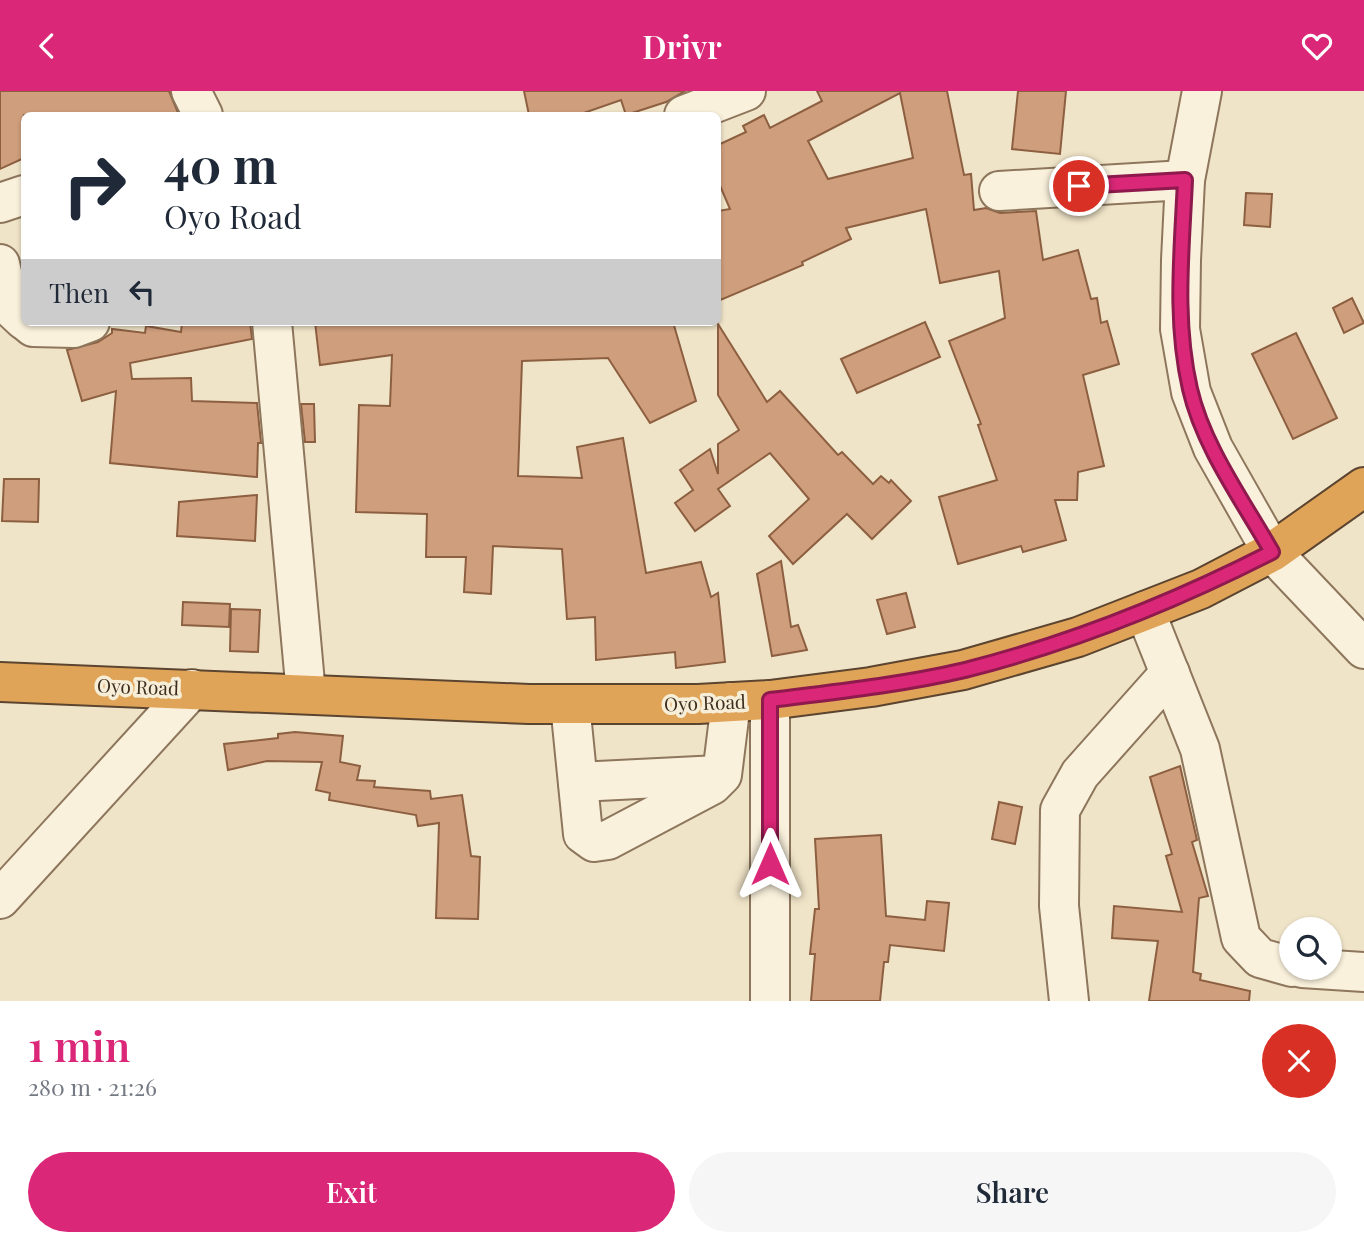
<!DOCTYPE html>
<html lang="en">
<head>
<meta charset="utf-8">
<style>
	:root { --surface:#fff; --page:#f6f6f7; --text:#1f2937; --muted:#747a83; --accent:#db2777 }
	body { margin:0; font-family:"Playfair Display",serif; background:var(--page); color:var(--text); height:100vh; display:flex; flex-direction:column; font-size:26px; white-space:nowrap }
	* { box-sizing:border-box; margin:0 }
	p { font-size:23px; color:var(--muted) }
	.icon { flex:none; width:38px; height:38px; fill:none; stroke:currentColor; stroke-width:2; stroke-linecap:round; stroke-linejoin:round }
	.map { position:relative; height:910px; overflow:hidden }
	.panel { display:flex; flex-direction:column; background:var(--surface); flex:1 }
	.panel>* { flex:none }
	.banner { position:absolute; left:21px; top:21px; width:700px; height:214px; border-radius:10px; box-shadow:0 2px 5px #0004; background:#fff; color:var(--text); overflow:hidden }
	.controls { position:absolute; left:1279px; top:826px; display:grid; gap:14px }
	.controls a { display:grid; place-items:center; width:63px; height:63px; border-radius:50%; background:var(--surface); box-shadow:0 2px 5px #0004; font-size:35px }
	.pin { position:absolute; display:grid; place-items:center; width:60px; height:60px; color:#fff; margin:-30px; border:4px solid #fff; border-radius:50%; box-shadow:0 2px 7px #0007 }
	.me { position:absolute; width:77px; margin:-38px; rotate:0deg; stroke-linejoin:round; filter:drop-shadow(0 0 5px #0008) }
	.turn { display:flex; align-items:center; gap:24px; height:147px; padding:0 28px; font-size:32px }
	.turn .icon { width:91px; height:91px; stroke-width:2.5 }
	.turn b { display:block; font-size:49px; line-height:60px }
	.then { display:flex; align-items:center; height:66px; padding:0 28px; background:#0003; gap:14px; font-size:26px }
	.round { display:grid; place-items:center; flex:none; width:74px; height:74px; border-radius:37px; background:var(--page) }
	.overview { display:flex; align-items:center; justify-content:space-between; height:119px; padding:0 28px }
	h1 { font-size:42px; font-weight:600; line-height:52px; color:var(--accent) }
	.action { display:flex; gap:14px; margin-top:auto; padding:14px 28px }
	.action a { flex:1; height:80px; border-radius:42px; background:var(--accent); color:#fff; font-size:28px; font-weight:600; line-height:80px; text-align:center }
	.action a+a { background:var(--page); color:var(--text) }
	header { display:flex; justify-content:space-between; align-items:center; height:91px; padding:0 28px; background:var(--accent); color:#fff; font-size:32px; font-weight:600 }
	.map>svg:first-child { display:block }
	.building { fill:#cf9f7d; stroke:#8d5f41; stroke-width:2; fill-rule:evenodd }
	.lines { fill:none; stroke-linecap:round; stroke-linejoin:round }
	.minor-casing { stroke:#8d765c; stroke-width:42 }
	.highway-casing { stroke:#5b4430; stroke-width:42 }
	.minor { stroke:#faf1dc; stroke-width:38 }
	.highway { stroke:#e0a458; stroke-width:38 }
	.route-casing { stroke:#8e194d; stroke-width:18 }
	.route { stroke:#db2777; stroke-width:12 }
	.labels { text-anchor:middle; stroke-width:7; stroke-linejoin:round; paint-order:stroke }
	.street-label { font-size:19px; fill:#3d2e20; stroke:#f7eed8 }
</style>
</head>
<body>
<header><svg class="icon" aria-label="back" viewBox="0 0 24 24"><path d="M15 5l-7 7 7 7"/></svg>Drivr<svg class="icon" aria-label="heart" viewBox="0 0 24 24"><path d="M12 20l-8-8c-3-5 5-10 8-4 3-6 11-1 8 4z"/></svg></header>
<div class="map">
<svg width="1364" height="910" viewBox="0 0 1364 910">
	<rect width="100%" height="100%" fill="#f0e4c8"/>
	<!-- building -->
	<g class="building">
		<polygon points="0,0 169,0 179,24 24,24 24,67 0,78"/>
		<polygon points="524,0 685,0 666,11 626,24 621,9 578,24 529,24"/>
		<path d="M817,0H947L964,84L971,83L974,119L986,117L1000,122L1036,120L1043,169L1078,159L1091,208L1097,207L1101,232L1107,230L1119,273L1083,284L1104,375L1078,381L1077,409H1055L1066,449L1023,461L1021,455L958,473L939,406L997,389L978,334L981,333L949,250L1005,227L999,180L940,192L926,118L846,137L851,148L802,171L803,174L718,210V120L730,118L718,90V54L746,41L743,35L764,24L770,37L822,10ZM900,2L913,67L828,88L808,50Z"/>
		<polygon points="1018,0 1066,0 1060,63 1012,58"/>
		<polygon points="1246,102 1272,103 1270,136 1244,134"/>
		<polygon points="1352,207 1364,232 1344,242 1333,217"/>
		<polygon points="182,231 250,231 252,248 130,272 132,288 191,287 192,310 257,312 261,352 258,352 257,386 110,372 116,300 82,310 67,259 98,251 112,242 112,238 145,242 146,235 181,241"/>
		<polygon points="315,231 673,231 696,310 650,332 608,267 522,270 518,385 582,387 577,356 623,347 646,482 701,471 711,506 718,502 725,571 676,577 675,561 596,569 595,526 567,528 562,458 493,455 491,503 464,501 466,466 426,466 427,423 356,421 359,314 390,315 392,264 320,274"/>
		<polygon points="925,231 940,266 857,302 841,268"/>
		<polygon points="718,233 767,311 780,300 838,364 842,361 873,393 881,385 889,392 891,389 911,410 872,448 847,423 793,473 769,445 809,408 770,362 718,398 730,415 695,440 675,412 693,399 680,379 710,358 718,383 718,353 739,339 718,304"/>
		<polygon points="1296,242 1337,327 1293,348 1252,263"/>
		<polygon points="301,313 314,313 315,351 305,351"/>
		<polygon points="4,388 39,388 38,431 2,430"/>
		<polygon points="257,404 255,450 177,445 179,411"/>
		<polygon points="781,470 791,536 798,534 807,559 772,565 757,483"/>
		<polygon points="906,502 915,536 887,543 877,509"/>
		<polygon points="183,511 230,513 229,536 182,534"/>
		<polygon points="231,518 260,519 258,561 230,560"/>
		<polygon points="295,641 343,645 340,671 360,675 357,689 375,690 374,696 430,700 431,708 462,704 471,765 480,766 478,828 436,827 439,732 418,735 416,724 329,709 330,702 316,699 322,671 267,670 228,679 224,653 278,647 278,643"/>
		<polygon points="1180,675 1197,749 1192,751 1208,805 1199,807 1193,881 1201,883 1200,889 1250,900 1249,910 1149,910 1158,850 1112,847 1114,815 1182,821 1166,765 1172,763 1150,686"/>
		<polygon points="999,711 1022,716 1015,753 992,748"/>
		<polygon points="881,744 886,825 925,829 927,810 949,812 944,860 890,854 888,871 884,871 880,910 811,910 815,863 810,863 815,818 819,818 815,748"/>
	</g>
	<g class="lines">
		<defs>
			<g id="minor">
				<polyline points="191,0 203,24"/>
				<polyline points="1202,0 1185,89 1181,169 1180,238 1191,301 1213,357 1272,461 1364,558"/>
				<polyline points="684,24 746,0"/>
				<polyline points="999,100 1185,89"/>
				<polyline points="0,112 24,104"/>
				<polyline points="0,173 10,216 24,229"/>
				<polyline points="27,231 33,236 74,237 90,231"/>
				<polyline points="272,231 306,603"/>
				<polyline points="1145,520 1200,658 1241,847 1260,867 1292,876"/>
				<polyline points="570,613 583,743 594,751 608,749 712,694 722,684 731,611"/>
				<polyline points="578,691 719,684"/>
				<polyline points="0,808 192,598"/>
				<polyline points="1302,877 1364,881"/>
				<polyline points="770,910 770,609"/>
				<polyline points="1069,910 1059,815 1060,719 1080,683 1170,582"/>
			</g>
			<polyline id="highway" points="0,591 529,613 698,613 770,609 871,596 963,579 1078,546 1201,498 1272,461 1364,396"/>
		</defs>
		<!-- minor casing -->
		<use href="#minor" class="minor-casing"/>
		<!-- highway casing -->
		<use href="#highway" class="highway-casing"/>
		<!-- minor -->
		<use href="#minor" class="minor"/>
		<!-- highway -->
		<use href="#highway" class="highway"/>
	</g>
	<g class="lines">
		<defs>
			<path id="route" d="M770,773V609C835,601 901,594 965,579C1072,552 1174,511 1272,461C1243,410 1203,355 1190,298C1174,229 1182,159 1185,89L1079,95"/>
		</defs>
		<!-- route casing -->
		<use href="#route" class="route-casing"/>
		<!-- route -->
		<use href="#route" class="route"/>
	</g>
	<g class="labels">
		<!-- street labels -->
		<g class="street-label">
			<text transform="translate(138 596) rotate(2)" y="7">Oyo Road</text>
			<text transform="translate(705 612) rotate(-2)" y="7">Oyo Road</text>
		</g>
	</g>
</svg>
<div class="controls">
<a><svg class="icon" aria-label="search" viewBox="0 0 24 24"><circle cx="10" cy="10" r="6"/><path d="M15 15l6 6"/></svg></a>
</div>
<div class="pin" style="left:1079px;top:95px;background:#d93025"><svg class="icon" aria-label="arrive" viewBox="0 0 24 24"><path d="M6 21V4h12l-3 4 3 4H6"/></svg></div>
<svg class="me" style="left:770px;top:773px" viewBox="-20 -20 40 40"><path d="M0-17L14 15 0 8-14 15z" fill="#db2777" stroke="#fff" stroke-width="4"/></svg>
<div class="banner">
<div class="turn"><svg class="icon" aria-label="right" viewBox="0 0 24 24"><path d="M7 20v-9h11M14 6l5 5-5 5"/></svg><div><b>40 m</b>Oyo Road</div></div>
<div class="then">Then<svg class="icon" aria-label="left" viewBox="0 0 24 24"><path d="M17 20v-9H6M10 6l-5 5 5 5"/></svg></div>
</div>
</div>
<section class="panel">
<div class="overview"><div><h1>1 min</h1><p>280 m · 21:26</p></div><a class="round" style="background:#d93025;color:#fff"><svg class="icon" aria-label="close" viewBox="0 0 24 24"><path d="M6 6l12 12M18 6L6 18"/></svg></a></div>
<div class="action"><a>Exit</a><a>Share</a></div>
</section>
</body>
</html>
